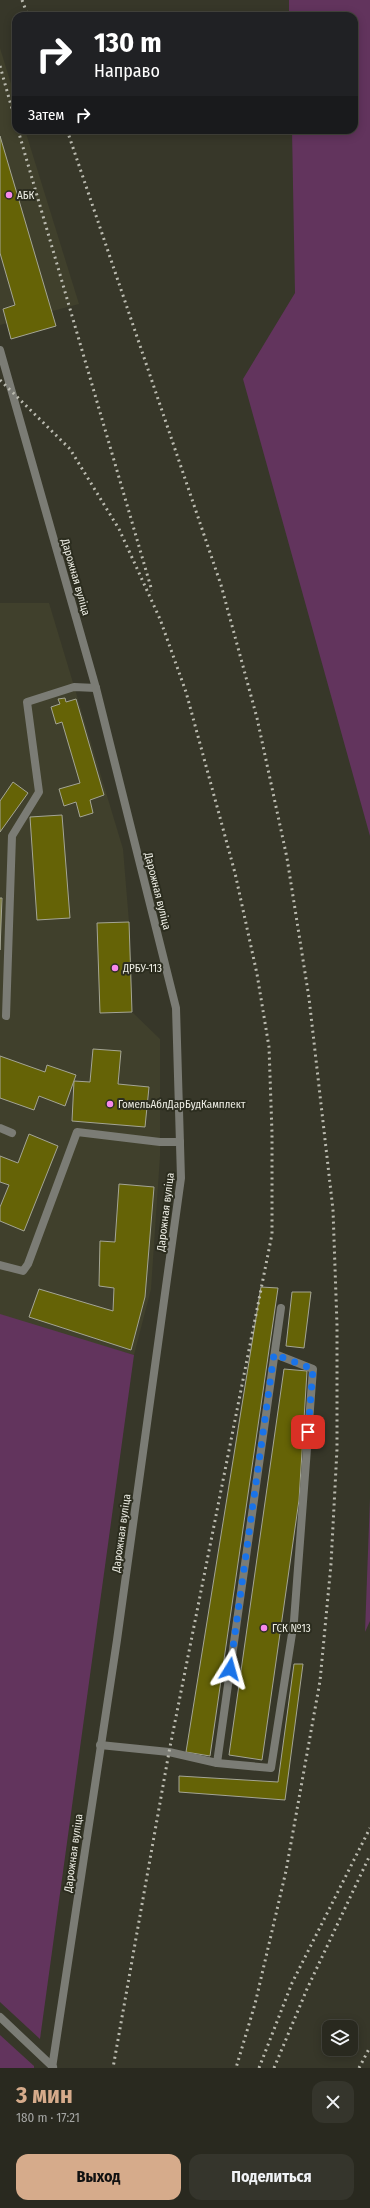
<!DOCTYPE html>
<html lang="ru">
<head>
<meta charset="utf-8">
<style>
	:root { --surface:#29291f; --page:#35352c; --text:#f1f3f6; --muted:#a5a6a4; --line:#45453d; --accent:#d6ab8b }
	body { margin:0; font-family:"Fira Sans Condensed",sans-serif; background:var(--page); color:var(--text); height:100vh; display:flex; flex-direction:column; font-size:15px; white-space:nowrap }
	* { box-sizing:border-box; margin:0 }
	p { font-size:13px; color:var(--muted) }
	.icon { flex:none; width:22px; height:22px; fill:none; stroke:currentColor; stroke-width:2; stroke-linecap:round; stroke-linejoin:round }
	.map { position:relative; height:2068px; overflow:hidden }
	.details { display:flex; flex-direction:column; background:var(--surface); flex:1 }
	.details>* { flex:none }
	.banner { position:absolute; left:12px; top:12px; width:346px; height:122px; border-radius:12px; box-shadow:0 2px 10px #0003,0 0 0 1px var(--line); background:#202124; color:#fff; overflow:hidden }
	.controls { position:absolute; left:322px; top:2020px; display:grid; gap:8px }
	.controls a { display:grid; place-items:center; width:36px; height:36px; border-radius:8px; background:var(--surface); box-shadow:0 2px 10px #0003,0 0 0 1px var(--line); font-size:20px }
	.pin { position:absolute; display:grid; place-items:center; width:34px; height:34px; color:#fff; margin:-17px; border-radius:8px; box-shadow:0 2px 6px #0006 }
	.me { position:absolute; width:44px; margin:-22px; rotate:8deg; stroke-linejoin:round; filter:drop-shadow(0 0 3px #0008) }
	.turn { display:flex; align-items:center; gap:14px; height:84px; padding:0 16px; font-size:18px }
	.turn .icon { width:52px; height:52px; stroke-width:2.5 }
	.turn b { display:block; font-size:28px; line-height:34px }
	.then { display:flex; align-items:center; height:38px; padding:0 16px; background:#0003; gap:8px; font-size:15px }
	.round { display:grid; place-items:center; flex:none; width:42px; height:42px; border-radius:12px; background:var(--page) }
	.head { display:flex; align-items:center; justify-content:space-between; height:68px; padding:0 16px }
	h1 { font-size:24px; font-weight:700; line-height:30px; color:var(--accent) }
	.primary-button { display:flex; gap:8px; margin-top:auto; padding:8px 16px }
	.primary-button a { flex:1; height:46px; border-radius:12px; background:var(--accent); color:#111; font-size:16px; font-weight:700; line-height:46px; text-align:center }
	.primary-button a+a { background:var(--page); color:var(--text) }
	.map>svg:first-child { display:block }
	.built { fill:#40402c }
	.green { fill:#62345d }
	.building { fill:#656306; stroke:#a4a595 }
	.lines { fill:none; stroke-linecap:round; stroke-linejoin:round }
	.lane { stroke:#7b7c75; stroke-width:8 }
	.street { stroke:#7b7c75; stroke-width:8 }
	.rail { stroke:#bbbbb0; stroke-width:3; stroke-dasharray:2 4; stroke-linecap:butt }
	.route { stroke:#1a73e8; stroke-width:7; stroke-dasharray:0 12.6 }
	.poi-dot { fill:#f788eb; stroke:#2c2d1f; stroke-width:1.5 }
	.labels { text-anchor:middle; stroke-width:4; stroke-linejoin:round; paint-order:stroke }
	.poi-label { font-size:11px; fill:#edede4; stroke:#2c2d1f; text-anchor:start }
	.street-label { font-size:11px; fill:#edede4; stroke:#2c2d1f }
</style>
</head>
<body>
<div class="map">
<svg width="370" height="2068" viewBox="0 0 370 2068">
	<rect width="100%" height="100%" fill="#373729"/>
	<!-- built -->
	<g class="built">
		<polygon points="0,48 16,100 16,130 25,130 79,304 0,325"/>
		<polygon points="0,603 49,603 123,849 129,922 132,1012 160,1039 160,1156 151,1289 134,1355 0,1317"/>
	</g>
	<!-- green -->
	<g class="green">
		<polygon points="289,0 370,0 370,836 243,379 295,293 292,130 354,130 354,16 289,16"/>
		<polygon points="0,1314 134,1355 40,2039 0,2002"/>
		<polygon points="370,1498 370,1621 365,1632"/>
		<polygon points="0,2035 34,2066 34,2068 0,2068"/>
	</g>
	<!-- building -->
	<g class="building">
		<polygon points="0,136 56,326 11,339 3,309 15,305 0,253"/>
		<polygon points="65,698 66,702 76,699 104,795 90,800 93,813 80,817 76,802 64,806 59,789 80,783 62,722 56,724 51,707 60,704 58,699"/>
		<polygon points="13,782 28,793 0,832 0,801"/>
		<polygon points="62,815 70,918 37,920 30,817"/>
		<polygon points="0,898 2,898 0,950"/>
		<polygon points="129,922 132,1012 100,1013 97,923"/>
		<polygon points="93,1049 121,1051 118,1084 149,1087 145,1127 72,1121 74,1081 90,1082"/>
		<polygon points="0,1056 45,1072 47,1065 76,1075 65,1106 39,1096 34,1110 0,1098"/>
		<polygon points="29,1134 58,1146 24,1231 0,1221 0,1207 9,1185 0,1182 0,1156 18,1163"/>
		<polygon points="119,1184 154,1187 145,1297 131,1350 29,1317 39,1289 113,1311 114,1288 99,1286 100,1241 115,1242"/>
		<polygon points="261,1287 278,1288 210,1756 186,1752"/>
		<polygon points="292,1292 311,1292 304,1348 286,1346"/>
		<polygon points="284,1369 307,1371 299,1500 262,1760 229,1755"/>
		<polygon points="294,1664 303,1664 285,1800 179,1792 179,1776 278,1782"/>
	</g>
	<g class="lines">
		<!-- lane -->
		<g class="lane">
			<polyline points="6,1016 12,836 39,792 27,702 74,687 96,688"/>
			<polyline points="0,1128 12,1133"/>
			<polyline points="0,1265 23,1271 28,1264 77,1132 160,1142 180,1142"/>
			<polyline points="100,1745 169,1752 217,1763 281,1308"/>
			<polyline points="217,1763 271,1768 294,1621 313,1369 275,1354"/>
			<polyline points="0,2017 53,2067"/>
		</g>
		<!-- street -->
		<polyline class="street" points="0,350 96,688 176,1008 181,1178 117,1640 52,2068"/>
		<!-- rail -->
		<g class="rail">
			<polyline points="22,0 28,16"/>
			<polyline points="0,66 16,123"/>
			<polyline points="18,130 152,591"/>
			<polyline points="67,130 221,585 257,718 287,858 309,998 333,1210 337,1325 337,1449 331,1564 320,1681 286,1871 255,2004 236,2068"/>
			<polyline points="0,380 70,449 119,529 160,619 186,692 235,873 257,974 269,1047 272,1133 272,1234 169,1752 113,2068"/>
			<polyline points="259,2068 292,1983 370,1828"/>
			<polyline points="274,2068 307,1989 370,1855"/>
			<polyline points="359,2068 370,2047"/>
		</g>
	</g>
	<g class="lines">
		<!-- route -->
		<polyline class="route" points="230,1669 274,1354 313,1369 308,1432"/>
	</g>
	<!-- markers -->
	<g class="poi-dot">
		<circle cx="9" cy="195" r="4"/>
		<circle cx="115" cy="968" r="4"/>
		<circle cx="110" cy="1104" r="4"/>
		<circle cx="264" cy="1628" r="4"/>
	</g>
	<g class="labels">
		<!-- poi labels -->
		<g class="poi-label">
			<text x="17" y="199">АБК</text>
			<text x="123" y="972">ДРБУ-113</text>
			<text x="118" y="1108">ГомельАблДарБудКамплект</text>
			<text x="272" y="1632">ГСК №13</text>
		</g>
		<!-- street labels -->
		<g class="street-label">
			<text transform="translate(76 577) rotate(74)" y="4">Дарожная вуліца</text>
			<text transform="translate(158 891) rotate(76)" y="4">Дарожная вуліца</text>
			<text transform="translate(165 1212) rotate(-83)" y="4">Дарожная вуліца</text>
			<text transform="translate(121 1533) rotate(-82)" y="4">Дарожная вуліца</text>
			<text transform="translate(73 1853) rotate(-82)" y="4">Дарожная вуліца</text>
		</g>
	</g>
</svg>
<div class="controls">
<a><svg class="icon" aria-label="layers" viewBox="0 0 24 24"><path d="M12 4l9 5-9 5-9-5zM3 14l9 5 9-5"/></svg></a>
</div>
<div class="pin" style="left:308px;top:1432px;background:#d93025"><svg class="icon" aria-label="arrive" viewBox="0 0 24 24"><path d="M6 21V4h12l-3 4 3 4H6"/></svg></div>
<svg class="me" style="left:230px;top:1669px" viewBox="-20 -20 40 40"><path d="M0-17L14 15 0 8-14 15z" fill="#1a73e8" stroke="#fff" stroke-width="4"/></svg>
<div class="banner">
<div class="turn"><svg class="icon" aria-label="right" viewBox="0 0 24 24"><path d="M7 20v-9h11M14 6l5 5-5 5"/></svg><div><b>130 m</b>Направо</div></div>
<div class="then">Затем<svg class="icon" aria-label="right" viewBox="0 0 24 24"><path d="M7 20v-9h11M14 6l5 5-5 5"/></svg></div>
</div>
</div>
<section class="details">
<div class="head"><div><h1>3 мин</h1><p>180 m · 17:21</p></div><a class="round"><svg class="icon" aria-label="close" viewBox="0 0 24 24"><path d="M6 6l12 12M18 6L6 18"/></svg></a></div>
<div class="primary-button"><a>Выход</a><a>Поделиться</a></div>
</section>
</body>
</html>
